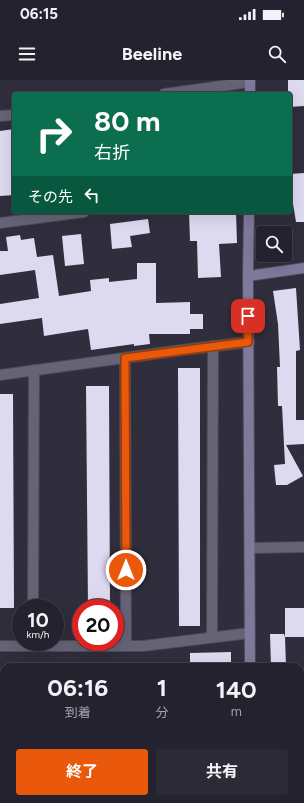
<!DOCTYPE html>
<html lang="ja">
<head>
<meta charset="utf-8">
<style>
	:root { --surface:#24222e; --page:#2c2a36; --text:#f1f3f6; --muted:#a3a4aa; --line:#413f4a; --accent:#ea580c }
	body { margin:0; font-family:Figtree,"Noto Sans JP",sans-serif; background:var(--page); color:var(--text); height:100vh; display:flex; flex-direction:column; font-size:15px; white-space:nowrap }
	* { box-sizing:border-box; margin:0 }
	p { font-size:13px; color:var(--muted) }
	.icon { flex:none; width:22px; height:22px; fill:none; stroke:currentColor; stroke-width:2; stroke-linecap:round; stroke-linejoin:round }
	.map { position:relative; flex:1; overflow:hidden }
	.side { position:absolute; left:0px; top:583px; width:304px; height:140px; display:flex; flex-direction:column; background:var(--surface); border-radius:12px 12px 0 0; box-shadow:0 4px 16px #0002,0 0 0 1px var(--line) }
	.side>* { flex:none }
	.hud { position:absolute; left:12px; top:12px; width:280px; height:122px; border-radius:4px; box-shadow:0 4px 16px #0002,0 0 0 1px var(--line); background:#0b6e4f; color:#fff; overflow:hidden }
	.tools { position:absolute; left:256px; top:146px; display:grid; gap:8px }
	.tools a { display:grid; place-items:center; width:36px; height:36px; border-radius:4px; background:var(--surface); box-shadow:0 4px 16px #0002,0 0 0 1px var(--line); font-size:20px }
	.speed { position:absolute; left:12px; top:519px; display:flex; gap:8px; font-size:20px; font-weight:700; text-align:center }
	.speed>* { display:grid; place-content:center; width:52px; height:52px; border-radius:50%; background:var(--surface); box-shadow:0 4px 16px #0002,0 0 0 1px var(--line); line-height:1 }
	.speed small { font-size:10px; font-weight:400 }
	.speed .limit { border:6px solid #d22; background:#fff; color:#111 }
	.pin { position:absolute; display:grid; place-items:center; width:34px; height:34px; color:#fff; margin:-17px; border-radius:8px; box-shadow:0 2px 6px #0006 }
	.me { position:absolute; width:44px; margin:-22px; rotate:0deg; stroke-linejoin:round; filter:drop-shadow(0 0 3px #0008) }
	.turn { display:flex; align-items:center; gap:14px; height:84px; padding:0 16px; font-size:18px }
	.turn .icon { width:52px; height:52px; stroke-width:2.5 }
	.turn b { display:block; font-size:28px; line-height:34px }
	.then { display:flex; align-items:center; height:38px; padding:0 16px; background:#0003; gap:8px; font-size:15px }
	.eta { display:flex; justify-content:space-evenly; align-items:center; height:68px; text-align:center }
	.eta b { font-size:24px; font-weight:700; line-height:28px }
	.primary-button { display:flex; gap:8px; margin-top:auto; padding:8px 16px }
	.primary-button a { flex:1; height:46px; border-radius:4px; background:var(--accent); color:#fff; font-size:16px; font-weight:700; line-height:46px; text-align:center }
	.primary-button a+a { background:var(--page); color:var(--text) }
	.status { display:flex; justify-content:space-between; align-items:center; height:28px; padding:0 20px; background:var(--surface); direction:ltr }
	.status svg { height:11px; fill:currentColor }
	header { display:flex; justify-content:space-between; align-items:center; height:52px; padding:0 16px; background:var(--surface); font-size:18px; font-weight:700 }
	.map>svg:first-child { display:block }
	.building { fill:#dddaf0 }
	.lines { fill:none; stroke-linecap:round; stroke-linejoin:round }
	.lane-casing { stroke:#4b4957; stroke-width:12 }
	.street-casing { stroke:#4b4957; stroke-width:12 }
	.secondary-casing { stroke:#4b4957; stroke-width:12 }
	.lane { stroke:#666376; stroke-width:10 }
	.street { stroke:#666376; stroke-width:10 }
	.secondary { stroke:#80799c; stroke-width:10 }
	.route-casing { stroke:#983908; stroke-width:10 }
	.route { stroke:#ea580c; stroke-width:7 }
</style>
</head>
<body>
<div class="status"><b>06:15</b><svg viewBox="0 0 49 12"><path d="M0 12V9h3v3zM5 12V6h3v6zM10 12V3h3v9zM15 12V0h3v12zM26 1h20v11H26zM47 4h2v5h-2z"/></svg></div>
<header><svg class="icon" aria-label="menu" viewBox="0 0 24 24"><path d="M4 6h16M4 12h16M4 18h16"/></svg>Beeline<svg class="icon" aria-label="search" viewBox="0 0 24 24"><circle cx="10" cy="10" r="6"/><path d="M15 15l6 6"/></svg></header>
<div class="map">
<svg width="304" height="723" viewBox="0 0 304 723">
	<rect width="100%" height="100%" fill="#302d3d"/>
	<!-- building -->
	<g class="building">
		<polygon points="288,0 304,0 304,26 290,27 290,14 288,14"/>
		<polygon points="14,49 14,115 0,116 0,51"/>
		<polygon points="304,93 304,142 296,142 290,105 290,94"/>
		<polygon points="189,132 236,132 237,163 219,164 221,197 198,198 197,161 190,161"/>
		<polygon points="148,139 150,153 130,156 132,167 112,169 110,144"/>
		<polygon points="81,154 84,184 65,186 62,156"/>
		<polygon points="20,155 21,160 34,158 37,177 53,175 59,216 91,211 90,200 109,198 109,202 137,199 137,183 156,183 156,223 190,222 190,234 203,234 203,249 190,249 190,254 149,254 150,264 134,266 134,264 91,270 88,249 44,256 42,238 0,244 0,224 39,218 35,190 0,195 0,171 8,171 6,157"/>
		<polygon points="296,208 300,270 296,271 296,340 304,340 304,364 286,365 303,396 287,405 276,405 274,385 285,384 282,326 278,326 277,287 280,287 278,244 273,211"/>
		<polygon points="178,288 200,288 200,546 179,546"/>
		<polygon points="86,306 109,306 110,528 88,528"/>
		<polygon points="0,314 13,314 14,528 0,528"/>
		<polygon points="285,528 304,528 304,557 285,557 286,586 271,587 270,554 284,554 285,557"/>
		<polygon points="231,572 231,587 190,587 190,573"/>
	</g>
	<g class="lines">
		<defs>
			<g id="lane">
				<polyline points="125,278 126,566"/>
				<polyline points="250,468 304,467"/>
				<polyline points="33,528 34,290"/>
				<polyline points="212,557 213,266"/>
				<polyline points="0,566 143,566 250,553"/>
				<polyline points="300,612 304,612"/>
			</g>
			<g id="street">
				<polyline points="164,14 250,2"/>
				<polyline points="0,36 14,35"/>
				<polyline points="0,143 84,132"/>
				<polyline points="0,295 182,270 249,262"/>
				<polyline points="52,719 52,723"/>
			</g>
			<g id="secondary">
				<polyline points="250,14 250,0"/>
				<polyline points="249,132 248,196 250,587"/>
				<polyline points="248,196 304,188"/>
				<polyline points="0,667 4,667"/>
				<polyline points="300,668 304,668"/>
				<polyline points="251,719 251,723"/>
			</g>
		</defs>
		<!-- lane casing -->
		<use href="#lane" class="lane-casing"/>
		<!-- street casing -->
		<use href="#street" class="street-casing"/>
		<!-- secondary casing -->
		<use href="#secondary" class="secondary-casing"/>
		<!-- lane -->
		<use href="#lane" class="lane"/>
		<!-- street -->
		<use href="#street" class="street"/>
		<!-- secondary -->
		<use href="#secondary" class="secondary"/>
	</g>
	<g class="lines">
		<defs>
			<polyline id="route" points="126,490 125,278 248,262 248,236"/>
		</defs>
		<!-- route casing -->
		<use href="#route" class="route-casing"/>
		<!-- route -->
		<use href="#route" class="route"/>
	</g>
</svg>
<div class="tools">
<a><svg class="icon" aria-label="search" viewBox="0 0 24 24"><circle cx="10" cy="10" r="6"/><path d="M15 15l6 6"/></svg></a>
</div>
<div class="speed"><div>10<small>km/h</small></div><div class="limit">20</div></div>
<div class="pin" style="left:248px;top:236px;background:#d93025"><svg class="icon" aria-label="arrive" viewBox="0 0 24 24"><path d="M6 21V4h12l-3 4 3 4H6"/></svg></div>
<svg class="me" style="left:126px;top:490px" viewBox="-20 -20 40 40"><circle r="17" fill="#ea580c" stroke="#fff" stroke-width="3"/><path d="M0-11L8 9 0 5-8 9z" fill="#fff"/></svg>
<div class="hud">
<div class="turn"><svg class="icon" aria-label="right" viewBox="0 0 24 24"><path d="M7 20v-9h11M14 6l5 5-5 5"/></svg><div><b>80 m</b>右折</div></div>
<div class="then">その先<svg class="icon" aria-label="left" viewBox="0 0 24 24"><path d="M17 20v-9H6M10 6l-5 5 5 5"/></svg></div>
</div>
<section class="side">
<div class="eta">
<div><b>06:16</b><p>到着</p></div>
<div><b>1</b><p>分</p></div>
<div><b>140</b><p>m</p></div>
</div>
<div class="primary-button"><a>終了</a><a>共有</a></div>
</section>
</div>
</body>
</html>
